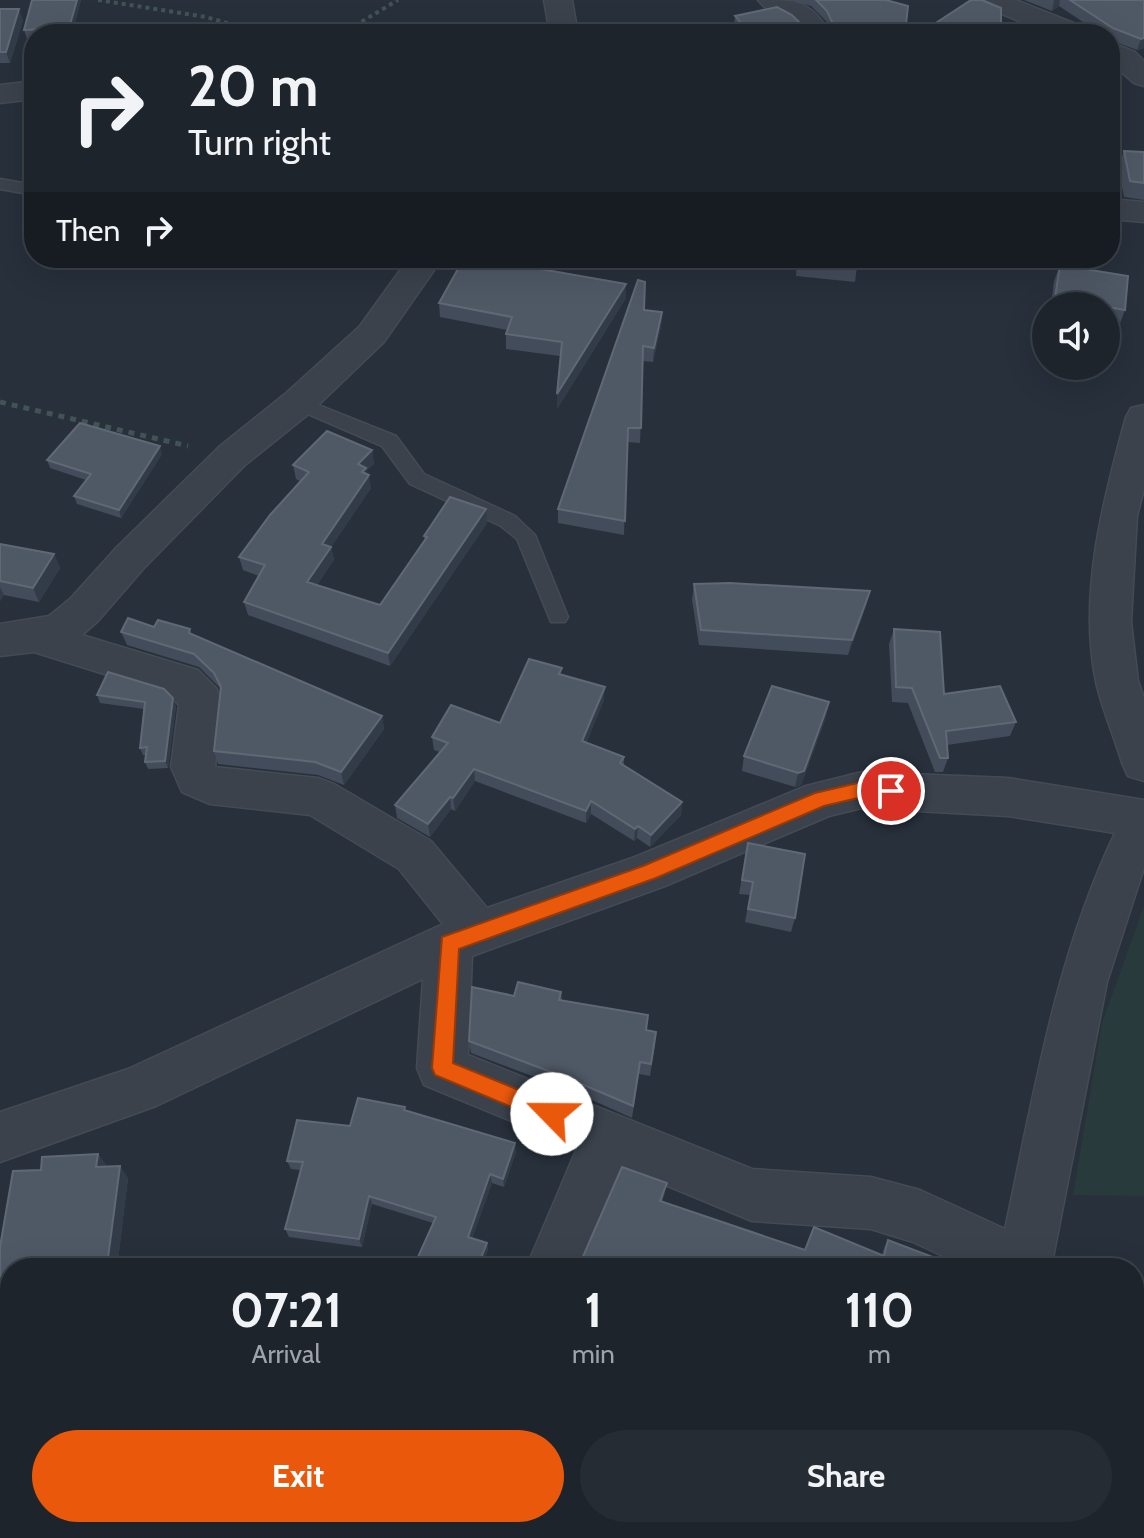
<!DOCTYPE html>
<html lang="en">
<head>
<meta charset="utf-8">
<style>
	:root { --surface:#1d242c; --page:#252c34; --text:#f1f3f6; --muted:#a0a4a9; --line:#3b4148; --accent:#ea580c }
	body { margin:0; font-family:Cabin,sans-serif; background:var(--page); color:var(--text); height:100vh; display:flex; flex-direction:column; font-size:30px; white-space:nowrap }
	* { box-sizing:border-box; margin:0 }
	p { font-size:26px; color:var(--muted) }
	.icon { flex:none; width:44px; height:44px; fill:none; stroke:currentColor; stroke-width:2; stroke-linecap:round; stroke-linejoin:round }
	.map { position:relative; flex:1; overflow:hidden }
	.sheet { position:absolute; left:0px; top:1258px; width:1144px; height:280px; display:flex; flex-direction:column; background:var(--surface); border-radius:32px 32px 0 0; box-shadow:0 8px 32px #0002,0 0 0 2px var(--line) }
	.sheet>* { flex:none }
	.banner { position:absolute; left:24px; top:24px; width:1096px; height:244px; border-radius:32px; box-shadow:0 8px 32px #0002,0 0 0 2px var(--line); background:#1d242c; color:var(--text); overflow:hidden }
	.fabs { position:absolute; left:1032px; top:292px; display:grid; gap:16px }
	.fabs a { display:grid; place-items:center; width:88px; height:88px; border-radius:50%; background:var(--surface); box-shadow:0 8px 32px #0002,0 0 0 2px var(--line); font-size:40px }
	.pin { position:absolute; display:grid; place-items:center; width:68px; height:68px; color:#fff; margin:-34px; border:4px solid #fff; border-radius:50%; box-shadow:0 2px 8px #0007 }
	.me { position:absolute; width:88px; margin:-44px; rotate:293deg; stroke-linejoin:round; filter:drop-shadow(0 0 6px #0008) }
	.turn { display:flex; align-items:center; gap:28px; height:168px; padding:0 32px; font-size:36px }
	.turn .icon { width:104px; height:104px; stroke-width:2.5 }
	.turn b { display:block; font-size:56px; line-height:68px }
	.then { display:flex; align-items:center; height:76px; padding:0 32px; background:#0003; gap:16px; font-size:30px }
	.eta { display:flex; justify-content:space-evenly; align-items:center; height:136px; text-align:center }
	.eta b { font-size:48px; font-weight:700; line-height:56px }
	.cta { display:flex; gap:16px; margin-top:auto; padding:16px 32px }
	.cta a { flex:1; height:92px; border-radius:48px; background:var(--accent); color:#fff; font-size:32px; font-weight:700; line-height:92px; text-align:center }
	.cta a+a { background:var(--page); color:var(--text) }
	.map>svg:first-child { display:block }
	.green { fill:#293a3c }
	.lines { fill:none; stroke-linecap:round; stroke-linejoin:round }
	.service-casing { stroke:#444b55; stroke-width:3 }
	.minor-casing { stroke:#444b55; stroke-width:3 }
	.path-far2 { stroke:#425355; stroke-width:4; stroke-dasharray:4 4; stroke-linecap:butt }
	.path-far1 { stroke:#425355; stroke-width:5; stroke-dasharray:6 6; stroke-linecap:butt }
	.path { stroke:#425355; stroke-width:6; stroke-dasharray:7 7; stroke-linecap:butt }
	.service { fill:#3b424c; fill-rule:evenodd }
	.minor { fill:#3b424c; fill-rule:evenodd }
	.wall { fill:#434c5a }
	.shaded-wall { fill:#323c49 }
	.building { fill:#4f5966; stroke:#606875; stroke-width:2 }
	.route { fill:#ea580c; stroke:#983908; stroke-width:2 }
</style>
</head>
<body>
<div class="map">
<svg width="1144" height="1538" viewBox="0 0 1144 1538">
	<rect width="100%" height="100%" fill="#27303b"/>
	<!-- green -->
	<polygon class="green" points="1144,906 1144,1196 1073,1195 1102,1023"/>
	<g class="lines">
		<defs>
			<g id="service">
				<polygon points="0,179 34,185 34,195 0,189"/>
				<polygon points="298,397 396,436 424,474 515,516 535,535 568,617 565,622 551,622 517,539 501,526 410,484 382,446 292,407 289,403 292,399"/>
			</g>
			<g id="minor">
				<polygon points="544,0 572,0 578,34 550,34"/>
				<path d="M758,0C798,0 809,0 831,34H803C791,14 770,17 758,0Z"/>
				<polygon points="978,0 1016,0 1086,28 1090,34 1051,34 982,6"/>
				<polygon points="1110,42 1135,52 1144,61 1144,86 1134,83 1110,62"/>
				<polygon points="34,81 34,99 0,103 0,85"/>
				<polygon points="1110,199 1144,202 1144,222 1110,219"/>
				<path d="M409,258L442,259L384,342L311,412L245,465L144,568L98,621L82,635L198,670L216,688L222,700L215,767L318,778L334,784L431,841L487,908L635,857L806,786L862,772L1008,778L1144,800V868L1107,982L1051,1268H968L913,1242L871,1229L752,1221L622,1167L580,1268H526L577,1148L424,1085L417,1068L423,979L156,1106L0,1162V1112L128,1069L443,924L399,869L310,815L210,804L182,792L171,767L179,705L168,694L34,652L0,656V624L49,616L70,599L116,548L219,447L285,394L360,326ZM862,808L1008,816L1115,833C1055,959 1034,1094 1005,1229L920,1190L871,1177L752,1169L468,1055L472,956L665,886L829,816Z"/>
				<path d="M1144,405V489L1137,516L1131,622L1138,681L1144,698V781L1128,776L1122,763C1114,736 1102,709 1096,682C1078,595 1103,500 1126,417L1131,408Z"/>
				<polygon points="1134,1429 1144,1433 1144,1495 1134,1491"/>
				<polygon points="754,1528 829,1528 833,1538 758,1538"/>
				<polygon points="906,1528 967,1528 963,1538 902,1538"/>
			</g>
		</defs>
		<!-- service casing -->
		<use href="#service" class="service-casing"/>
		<!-- minor casing -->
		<use href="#minor" class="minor-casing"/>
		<!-- path-far2 -->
		<g class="path-far2">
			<polyline points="98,0 206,17 266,34"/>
			<polyline points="341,34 398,0"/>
		</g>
		<!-- path-far1 -->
		<polyline class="path-far1" points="0,402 188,446"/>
		<!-- path -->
		<g class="path">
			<polyline points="0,1389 10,1393"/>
			<polyline points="127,1538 136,1528"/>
		</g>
		<!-- service -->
		<use href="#service" class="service"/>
		<!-- minor -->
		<use href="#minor" class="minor"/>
	</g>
	<!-- wall -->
	<g class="wall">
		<polygon points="32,0 81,0 72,34 34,34 34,38 27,39 24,30"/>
		<polygon points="790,0 887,0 905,34 741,34 734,26 735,16 804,27 828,26 826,21 811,6"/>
		<polygon points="1024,0 1144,0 1144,48 1137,50 1110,40 1110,34 1101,34 1059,6 1052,11"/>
		<polygon points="0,9 23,20 10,63 0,63"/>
		<polygon points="1124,151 1144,152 1144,200 1124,197 1118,167"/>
		<polygon points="464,258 542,258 537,268 626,298 557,409 560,356 506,349 506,334 507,330 440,317 439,303"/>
		<polygon points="797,258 858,258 855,282 796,276"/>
		<polygon points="1060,265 1125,310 1119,326 1106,324 1106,306 1051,306 1054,281"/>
		<polygon points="644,310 662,312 661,326 653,362 643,361 640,443 627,442 624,535 558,523 558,509"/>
		<polygon points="372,450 374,464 366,471 371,488 331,547 334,560 317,585 380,605 425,541 424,536 486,509 487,523 390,666 248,615 244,602 259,576 243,570 239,557 300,481 296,479 293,465"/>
		<polygon points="162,454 121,518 77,504 74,496 86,480 50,468 47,460"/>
		<polygon points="0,544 54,554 60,568 39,602 4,595 0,601"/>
		<polygon points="694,584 870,591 866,606 848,655 699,645 692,600"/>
		<polygon points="154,627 192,634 382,716 384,729 344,785 318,775 218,764 214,751 220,690 219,687 199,667 127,645 121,632"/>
		<polygon points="894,629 944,694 1016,722 1010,736 947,745 948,758 943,772 935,772 908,703 892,702 889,644"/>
		<polygon points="562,675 604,700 586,743 624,757 624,765 682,802 681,815 650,847 637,838 634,841 591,814 586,823 475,781 455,811 451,809 430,837 397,818 395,805 440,752 434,750 432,737 500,723"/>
		<polygon points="97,695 176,706 168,768 148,769 145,762 146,755 143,755 140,748 144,709 100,703"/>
		<polygon points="826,717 801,785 795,787 742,771 744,756"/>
		<polygon points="748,843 795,918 791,932 745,922 750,895 739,894"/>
		<polygon points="561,992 562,1000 646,1030 655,1044 650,1076 639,1074 632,1118 572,1091 471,1053 469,1041 514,996"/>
		<polygon points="406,1111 516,1152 504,1187 492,1183 472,1238 487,1243 488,1251 433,1223 372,1204 362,1247 289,1237 285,1229 300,1170 291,1169 287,1161 350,1126"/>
		<polygon points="98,1154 107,1167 128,1178 118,1260 10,1268 10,1332 0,1331 0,1247 41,1170"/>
		<polygon points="665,1192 662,1202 805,1250 814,1227 882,1255 884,1248 888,1240 930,1268 578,1268"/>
		<polygon points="406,1528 499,1528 494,1538 424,1538"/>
		<polygon points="581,1528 717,1528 730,1535 733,1528 754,1538 597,1538"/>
		<polygon points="832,1528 893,1528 890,1538 835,1538"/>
	</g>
	<!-- shaded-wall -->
	<g class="shaded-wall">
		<polygon points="77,0 81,0 72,34 71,34 69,28"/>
		<polygon points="1054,0 1060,0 1059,6 1052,11"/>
		<polygon points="19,9 23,20 10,63 6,52"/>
		<polygon points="1144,38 1144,48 1137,50 1141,39"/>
		<polygon points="534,258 542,258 530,281 529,267"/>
		<polygon points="626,284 626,298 557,409 557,394"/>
		<polygon points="662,312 661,326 653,362 654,348"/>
		<polygon points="160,446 162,454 121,518 119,510"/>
		<polygon points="372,450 374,464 366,471 367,477 369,475 371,488 331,547 334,560 310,595 307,582 322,544 358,464"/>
		<polygon points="486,509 487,523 390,666 388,653"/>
		<polygon points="54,554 60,568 39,602 33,588"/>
		<polygon points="0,587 4,595 0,601"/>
		<polygon points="870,591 866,606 848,655 852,640"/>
		<polygon points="605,687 604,700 582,754 582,741"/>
		<polygon points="173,698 176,706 168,768 165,761"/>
		<polygon points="829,702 826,717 801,785 795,787 798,773"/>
		<polygon points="382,716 384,729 344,785 341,772"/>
		<polygon points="474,769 475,781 455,811 453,798"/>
		<polygon points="450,797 451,809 430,837 428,824"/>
		<polygon points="591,801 591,814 586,823 586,811"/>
		<polygon points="682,802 681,815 650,847 651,835"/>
		<polygon points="638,826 637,838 634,841 635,829"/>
		<polygon points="515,1143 516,1152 504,1187 503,1179"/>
		<polygon points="98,1154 107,1166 105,1179 96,1167"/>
		<polygon points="120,1166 128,1178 117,1268 108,1258"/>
		<polygon points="490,1174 492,1183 470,1245 468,1237"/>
		<polygon points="369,1196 372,1204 362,1247 359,1239"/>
		<polygon points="487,1243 488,1251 481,1268 477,1268"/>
		<polygon points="6,1420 10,1423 10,1440 0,1461 0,1433"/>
		<polygon points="495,1528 499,1528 494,1538 490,1538"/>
	</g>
	<!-- building -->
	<g class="building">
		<polygon points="32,0 77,0 69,28 24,30"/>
		<polygon points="816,0 886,0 908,6 905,34 750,34 735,16 777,7 792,15 804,27 834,26 827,11"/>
		<polygon points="971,0 982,0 1001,8 1001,34 919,34"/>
		<polygon points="1070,0 1144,0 1144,38 1141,39 1113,28"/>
		<polygon points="0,9 19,9 6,52 0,52"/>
		<polygon points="1124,151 1144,152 1144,183 1130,181"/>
		<polygon points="464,258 534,258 529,267 626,284 557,394 562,342 506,334 512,317 439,303"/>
		<polygon points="798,258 858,258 858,265 798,260"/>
		<polygon points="1060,265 1128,276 1125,310 1055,298"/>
		<polygon points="638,280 645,282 644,310 662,312 654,348 643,346 641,428 628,428 625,521 558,509"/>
		<polygon points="80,423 160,446 119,510 74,496 91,474 47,460"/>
		<polygon points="327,431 372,450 358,464 366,468 362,472 369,475 322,544 331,547 307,582 380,605 427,537 424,536 450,497 486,509 388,653 244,602 265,565 239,557 270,515 309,472 293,465"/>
		<polygon points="0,544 54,554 33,588 0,581"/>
		<polygon points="730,583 870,591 852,640 701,630 694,584"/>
		<polygon points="128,618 154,627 158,620 190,629 189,633 382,716 341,772 315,762 214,751 221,687 214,673 194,654 121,632"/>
		<polygon points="894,629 940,632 944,694 1000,686 1016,722 946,731 948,758 940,758 912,688 896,687"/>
		<polygon points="529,659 562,668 559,674 605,687 582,741 624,757 620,763 682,802 651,835 638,826 635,829 591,801 586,811 474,769 453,798 450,797 428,824 395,805 448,743 432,737 451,705 500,723"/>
		<polygon points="108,672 164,689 173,698 165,761 145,762 147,747 140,748 145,702 97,695"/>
		<polygon points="772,686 829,702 804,771 798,773 744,756"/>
		<polygon points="748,843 805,854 795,918 748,909 753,882 742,880"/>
		<polygon points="518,982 561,992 559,1000 648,1015 646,1030 656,1032 651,1064 640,1062 633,1106 572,1080 469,1041 472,987 514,996"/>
		<polygon points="358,1098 405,1107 404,1110 515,1143 503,1179 490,1174 468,1237 487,1243 477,1268 413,1268 436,1217 369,1196 359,1239 285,1229 303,1162 287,1161 297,1120 350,1126"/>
		<polygon points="98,1154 96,1167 120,1166 108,1258 149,1268 10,1268 10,1324 0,1323 0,1247 13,1171 41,1170 42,1157"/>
		<polygon points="622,1167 667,1183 660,1201 805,1250 814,1227 884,1256 888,1240 933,1257 930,1268 578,1268"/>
		<polygon points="0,1418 6,1420 0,1433"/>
		<polygon points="412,1528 495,1528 490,1538 430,1538"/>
		<polygon points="589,1528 717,1528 730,1536 734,1528 737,1528 754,1538 605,1538"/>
		<polygon points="836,1528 893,1528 890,1538 841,1538 838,1536"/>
	</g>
	<!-- route -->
	<polygon class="route" points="862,782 898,786 900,791 898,797 862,797 824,806 656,878 459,949 453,1063 560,1107 563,1114 560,1121 552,1124 435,1075 432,1068 442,937 643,866 815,793"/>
</svg>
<div class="fabs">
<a><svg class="icon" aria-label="sound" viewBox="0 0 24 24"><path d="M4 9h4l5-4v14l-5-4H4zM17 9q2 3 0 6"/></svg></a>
</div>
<div class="pin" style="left:891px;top:791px;background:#d93025"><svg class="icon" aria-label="arrive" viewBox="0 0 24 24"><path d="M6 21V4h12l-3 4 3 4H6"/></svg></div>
<svg class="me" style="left:552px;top:1114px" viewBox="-20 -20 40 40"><circle r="19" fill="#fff"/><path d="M0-13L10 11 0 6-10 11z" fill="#ea580c"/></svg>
<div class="banner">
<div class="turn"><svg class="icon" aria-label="right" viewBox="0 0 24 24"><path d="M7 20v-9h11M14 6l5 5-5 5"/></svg><div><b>20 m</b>Turn right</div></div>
<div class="then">Then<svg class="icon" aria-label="right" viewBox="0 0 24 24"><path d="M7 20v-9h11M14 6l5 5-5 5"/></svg></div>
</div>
<section class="sheet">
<div class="eta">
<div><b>07:21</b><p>Arrival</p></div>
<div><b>1</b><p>min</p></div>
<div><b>110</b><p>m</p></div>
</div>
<div class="cta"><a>Exit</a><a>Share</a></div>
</section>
</div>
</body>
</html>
